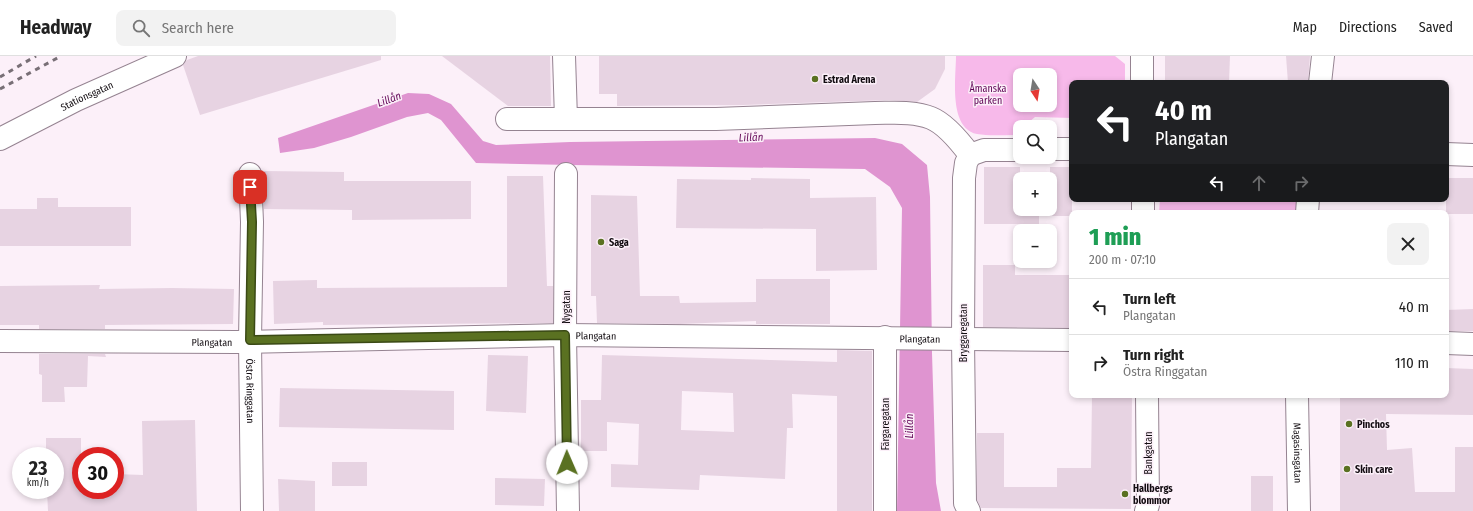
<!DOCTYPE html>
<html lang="en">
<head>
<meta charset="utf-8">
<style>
	:root { --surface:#fff; --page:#f2f2f2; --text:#222; --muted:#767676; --line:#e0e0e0 }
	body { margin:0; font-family:"Fira Sans Condensed",sans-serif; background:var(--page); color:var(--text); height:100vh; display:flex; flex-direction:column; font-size:15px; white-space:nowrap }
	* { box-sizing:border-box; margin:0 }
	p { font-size:13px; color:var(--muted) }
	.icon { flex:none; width:22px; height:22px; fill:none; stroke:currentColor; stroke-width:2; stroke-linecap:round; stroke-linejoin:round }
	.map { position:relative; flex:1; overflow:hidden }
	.sheet { position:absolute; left:1069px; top:154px; width:380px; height:188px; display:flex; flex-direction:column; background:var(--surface); border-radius:8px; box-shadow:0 2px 6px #0003 }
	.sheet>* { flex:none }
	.hud { position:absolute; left:1069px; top:24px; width:380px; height:122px; border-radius:8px; box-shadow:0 2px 6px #0003; background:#202124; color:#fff; overflow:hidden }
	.needle { width:26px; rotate:168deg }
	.tools { position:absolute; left:1013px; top:12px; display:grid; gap:8px }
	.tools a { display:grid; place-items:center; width:44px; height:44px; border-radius:8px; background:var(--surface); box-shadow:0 2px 6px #0003; font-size:20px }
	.speed { position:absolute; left:12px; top:391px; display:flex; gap:8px; font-size:20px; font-weight:700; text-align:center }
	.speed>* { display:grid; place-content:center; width:52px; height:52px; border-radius:50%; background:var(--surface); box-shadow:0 2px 6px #0003; line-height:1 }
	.speed small { font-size:10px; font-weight:400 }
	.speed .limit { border:6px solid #d22; background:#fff; color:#111 }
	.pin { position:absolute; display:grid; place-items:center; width:34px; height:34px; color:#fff; margin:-17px; border-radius:8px; box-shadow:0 2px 6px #0006 }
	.me { position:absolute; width:44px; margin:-22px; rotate:359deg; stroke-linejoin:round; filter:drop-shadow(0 0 3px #0008) }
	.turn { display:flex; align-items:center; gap:14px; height:84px; padding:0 20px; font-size:18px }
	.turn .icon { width:52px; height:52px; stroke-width:2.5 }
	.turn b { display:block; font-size:28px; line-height:34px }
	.lanes { display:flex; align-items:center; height:38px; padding:0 20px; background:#0003; justify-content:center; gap:20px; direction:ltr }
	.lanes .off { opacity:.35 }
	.round { display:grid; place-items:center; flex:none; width:42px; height:42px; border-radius:8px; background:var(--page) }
	.head { display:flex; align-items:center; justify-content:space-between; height:68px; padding:0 20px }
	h1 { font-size:24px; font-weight:800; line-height:30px; color:#1e9e55 }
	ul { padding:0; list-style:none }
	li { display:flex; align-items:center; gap:12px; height:56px; padding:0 20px; border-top:1px solid var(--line) }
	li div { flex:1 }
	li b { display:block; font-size:15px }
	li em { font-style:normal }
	header { display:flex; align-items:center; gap:24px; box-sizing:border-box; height:56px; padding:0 20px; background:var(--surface); border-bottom:1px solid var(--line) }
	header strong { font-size:19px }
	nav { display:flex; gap:22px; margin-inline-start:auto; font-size:14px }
	.search { width:280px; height:36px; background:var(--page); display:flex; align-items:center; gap:10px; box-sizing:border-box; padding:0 14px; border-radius:8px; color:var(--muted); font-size:15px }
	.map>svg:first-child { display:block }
	.green { fill:#f7b9ea; fill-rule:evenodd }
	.water { fill:#df94d0 }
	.building { fill:#e7d3e2; fill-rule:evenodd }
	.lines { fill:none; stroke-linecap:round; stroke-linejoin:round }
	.street-casing { stroke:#958391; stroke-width:24 }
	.secondary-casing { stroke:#958391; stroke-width:24 }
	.street { stroke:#fff; stroke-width:22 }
	.secondary { stroke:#fff; stroke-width:22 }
	.rail { stroke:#786f76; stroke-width:3; stroke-dasharray:5 5; stroke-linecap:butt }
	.route-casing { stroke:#3a4915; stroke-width:10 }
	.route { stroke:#5a7121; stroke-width:7 }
	.poi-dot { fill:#5a7121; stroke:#fcf0f9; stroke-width:1.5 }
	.labels { text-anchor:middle; stroke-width:3; stroke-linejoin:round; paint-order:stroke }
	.poi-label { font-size:10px; font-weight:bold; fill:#120c11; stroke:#fcf0f9; text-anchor:start }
	.park-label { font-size:10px; fill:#5d0053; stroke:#fcf0f9 }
	.street-label { font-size:10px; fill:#120c11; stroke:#fcf0f9 }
	.water-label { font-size:11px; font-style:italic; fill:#670d5c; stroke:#fcf0f9 }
</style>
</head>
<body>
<header>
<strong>Headway</strong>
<div class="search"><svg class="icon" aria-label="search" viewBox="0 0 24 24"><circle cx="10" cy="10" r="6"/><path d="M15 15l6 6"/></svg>Search here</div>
<nav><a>Map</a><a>Directions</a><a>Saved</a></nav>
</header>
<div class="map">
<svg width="1473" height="455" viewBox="0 0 1473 455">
	<rect width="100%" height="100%" fill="#fcf0f9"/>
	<!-- green -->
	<g class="green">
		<path d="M956,0H1115L1125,8V27H1072V62L1035,61L1023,71H1020V74L1014,79C1002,79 988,80 977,78C948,72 956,21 956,0ZM1020,19H1050V49H1020Z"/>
		<polygon points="1160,143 1296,143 1296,157 1159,157"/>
	</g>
	<!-- water -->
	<polygon class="water" points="408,37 429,38 451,48 483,85 496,89 570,86 875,82 902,88 927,109 930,141 932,297 936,427 941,455 897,455 902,152 890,131 865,113 571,109 476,107 441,64 428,57 407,61 351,81 314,92 280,97 278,82"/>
	<!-- building -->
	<g class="building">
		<polygon points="198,0 381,0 381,4 200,59 183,9 187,4"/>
		<polygon points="442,0 550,0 551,50 508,50"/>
		<polygon points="599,0 945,0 945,13 935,33 917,46 889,44 743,49 617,50 617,38 599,38"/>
		<polygon points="1165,0 1230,0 1229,27 1165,27"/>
		<polygon points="1286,0 1310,0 1308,27 1288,27"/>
		<polygon points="984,111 1020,111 1020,153 1039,153 1039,168 984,168"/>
		<rect x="1050" y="111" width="22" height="49"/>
		<polygon points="264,115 344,116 344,125 471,125 471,163 352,164 352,154 264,153"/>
		<polygon points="507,120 543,120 547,230 553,230 553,267 323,269 323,266 274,268 273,225 317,224 317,232 507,231"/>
		<polygon points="751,122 810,123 810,142 876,141 877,214 816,215 816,173 676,172 677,123 751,124"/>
		<rect x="1446" y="122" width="27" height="36"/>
		<polygon points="591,139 637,140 640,240 679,240 680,247 756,246 756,223 830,223 830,268 756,268 756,265 680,268 597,267 596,240 591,240"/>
		<polygon points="37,142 58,142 58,151 131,151 131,190 0,190 0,153 37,153"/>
		<polygon points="983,209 1015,209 1015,219 1072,219 1072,272 983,271"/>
		<polygon points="100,229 99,233 172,232 234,233 233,268 105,269 105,273 39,273 39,269 0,269 0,230"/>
		<polygon points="1473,253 1473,275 1446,275 1446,254"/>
		<path d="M837,294L872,295V455H837V340L792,338L793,372H787L785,423L700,419L699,434L611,431V408L638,409L639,368L607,366V395H581V344H601L602,299L837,306ZM682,335L733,337L734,376L681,374Z"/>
		<polygon points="39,298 105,298 106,301 88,300 87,331 64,331 65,346 42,346 42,319 39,318"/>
		<polygon points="488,299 528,300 526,357 486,355"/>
		<polygon points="1446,312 1473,313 1473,359 1386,358 1387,394 1412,392 1415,436 1455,436 1455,391 1473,391 1473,455 1340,455 1340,339 1446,339"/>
		<polygon points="280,332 454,335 454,374 279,371"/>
		<polygon points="1092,339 1132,339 1131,453 981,452 977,444 977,377 1004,377 1004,431 1057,431 1057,412 1091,412"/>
		<polygon points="195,364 197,455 48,455 47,434 55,434 55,400 46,400 46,382 81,382 81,434 115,434 115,418 143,419 142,365"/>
		<rect x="332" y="406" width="35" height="24"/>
		<rect x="1251" y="420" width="22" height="35"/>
		<polygon points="495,422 545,423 544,450 495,449"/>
		<polygon points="278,423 315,425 315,455 279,455"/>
	</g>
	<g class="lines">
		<defs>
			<g id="street">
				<polyline points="564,0 566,63"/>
				<polyline points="1142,0 1142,27"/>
				<polyline points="1320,27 1323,0"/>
				<path d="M507,63H716L875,57C893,57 914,55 931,62C946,68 961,87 970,99"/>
				<polyline points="1050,93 1072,93"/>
				<polyline points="1446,98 1473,99"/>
				<polyline points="970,99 984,94 1020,94"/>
				<path id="s1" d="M250,118L252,166L250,284L252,455"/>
				<polyline points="566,118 565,279 568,455"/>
				<polyline points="1143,143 1143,157"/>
				<polyline points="1307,157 1308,143"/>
				<path id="s2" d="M0,285L237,286L565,279L1072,284"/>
				<polyline points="1446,287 1473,288"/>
				<path id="s3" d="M1297,339L1299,455"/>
				<polyline points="885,455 885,281"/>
				<polyline points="969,455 965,447 963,283 964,122 966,107 970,99"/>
				<polyline points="1146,455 1148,449 1147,339"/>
			</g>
			<g id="secondary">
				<path id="s4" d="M0,83L76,44L175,0"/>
			</g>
		</defs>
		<!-- street casing -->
		<use href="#street" class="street-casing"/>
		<!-- secondary casing -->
		<use href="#secondary" class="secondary-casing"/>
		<!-- street -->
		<use href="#street" class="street"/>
		<!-- secondary -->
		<use href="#secondary" class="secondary"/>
		<!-- rail -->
		<g class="rail">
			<polyline points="0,21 36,0"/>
			<polyline points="0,33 61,0"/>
		</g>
	</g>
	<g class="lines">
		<defs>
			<polyline id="route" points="250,131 252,166 250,284 565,279 567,407"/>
		</defs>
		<!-- route casing -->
		<use href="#route" class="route-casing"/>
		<!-- route -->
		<use href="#route" class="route"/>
	</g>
	<!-- markers -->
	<g class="poi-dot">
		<circle cx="815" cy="23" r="4"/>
		<circle cx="601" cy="186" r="4"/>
		<circle cx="1349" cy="368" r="4"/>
		<circle cx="1347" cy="413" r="4"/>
		<circle cx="1125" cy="438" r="4"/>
	</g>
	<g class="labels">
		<!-- poi labels -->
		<g class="poi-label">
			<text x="823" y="27">Estrad Arena</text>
			<text x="609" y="190">Saga</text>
			<text x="1357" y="372">Pinchos</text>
			<text x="1355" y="417">Skin care</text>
			<text x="1133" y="436">Hallbergs<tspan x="1133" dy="12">blommor</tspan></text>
		</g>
		<!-- park labels -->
		<g class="park-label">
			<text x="988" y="36">Åmanska<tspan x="988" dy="12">parken</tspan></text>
		</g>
		<!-- street labels -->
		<g class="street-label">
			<text dy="4" stroke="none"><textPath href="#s4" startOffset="97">Stationsgatan</textPath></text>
			<text transform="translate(566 251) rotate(-90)" y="4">Nygatan</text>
			<text transform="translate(963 277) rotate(-90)" y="4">Bryggaregatan</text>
			<text dy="4" stroke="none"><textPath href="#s2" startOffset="596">Plangatan</textPath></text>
			<text dy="4" stroke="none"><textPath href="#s2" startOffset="920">Plangatan</textPath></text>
			<text dy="4" stroke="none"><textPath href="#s2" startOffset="212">Plangatan</textPath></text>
			<text dy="4" stroke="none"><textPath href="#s1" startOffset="217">Östra Ringgatan</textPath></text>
			<text transform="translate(885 368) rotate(-90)" y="4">Färgaregatan</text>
			<text transform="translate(1148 397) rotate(-90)" y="4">Bankgatan</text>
			<text dy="4" stroke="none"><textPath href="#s3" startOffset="58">Magasinsgatan</textPath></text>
		</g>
		<!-- water labels -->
		<g class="water-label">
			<text transform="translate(389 43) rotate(-20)" y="4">Lillån</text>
			<text transform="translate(751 81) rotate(-2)" y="4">Lillån</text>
			<text transform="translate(909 370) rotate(-90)" y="4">Lillån</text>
		</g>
	</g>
</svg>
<div class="tools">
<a><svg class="needle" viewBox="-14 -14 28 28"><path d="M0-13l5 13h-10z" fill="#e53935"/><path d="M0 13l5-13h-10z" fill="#767676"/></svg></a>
<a><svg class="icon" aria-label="search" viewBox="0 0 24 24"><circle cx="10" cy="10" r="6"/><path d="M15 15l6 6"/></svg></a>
<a>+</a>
<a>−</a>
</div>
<div class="speed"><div>23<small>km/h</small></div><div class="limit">30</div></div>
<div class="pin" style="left:250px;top:131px;background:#d93025"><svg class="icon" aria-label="arrive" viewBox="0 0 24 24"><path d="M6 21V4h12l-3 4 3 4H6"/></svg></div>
<svg class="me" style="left:567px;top:407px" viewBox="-20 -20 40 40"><circle r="19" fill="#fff"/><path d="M0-13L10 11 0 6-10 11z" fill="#5a7121"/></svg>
<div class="hud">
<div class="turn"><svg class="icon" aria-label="left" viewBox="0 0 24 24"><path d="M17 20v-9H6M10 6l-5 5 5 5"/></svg><div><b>40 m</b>Plangatan</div></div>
<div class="lanes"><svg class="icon" aria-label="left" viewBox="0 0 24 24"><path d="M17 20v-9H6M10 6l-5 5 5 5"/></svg><svg class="icon off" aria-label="ahead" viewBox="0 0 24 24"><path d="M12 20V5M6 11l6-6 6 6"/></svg><svg class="icon off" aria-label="right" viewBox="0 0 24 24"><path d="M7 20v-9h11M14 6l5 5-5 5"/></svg></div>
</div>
<section class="sheet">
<div class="head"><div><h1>1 min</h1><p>200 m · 07:10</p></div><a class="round"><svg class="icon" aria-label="close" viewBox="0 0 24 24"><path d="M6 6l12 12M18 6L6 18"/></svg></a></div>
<ul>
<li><svg class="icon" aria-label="left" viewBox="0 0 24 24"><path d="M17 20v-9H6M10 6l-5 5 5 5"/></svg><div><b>Turn left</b><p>Plangatan</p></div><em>40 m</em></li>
<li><svg class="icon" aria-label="right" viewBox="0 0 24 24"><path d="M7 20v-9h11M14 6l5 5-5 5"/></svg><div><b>Turn right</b><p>Östra Ringgatan</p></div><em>110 m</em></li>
</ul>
</section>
</div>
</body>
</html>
